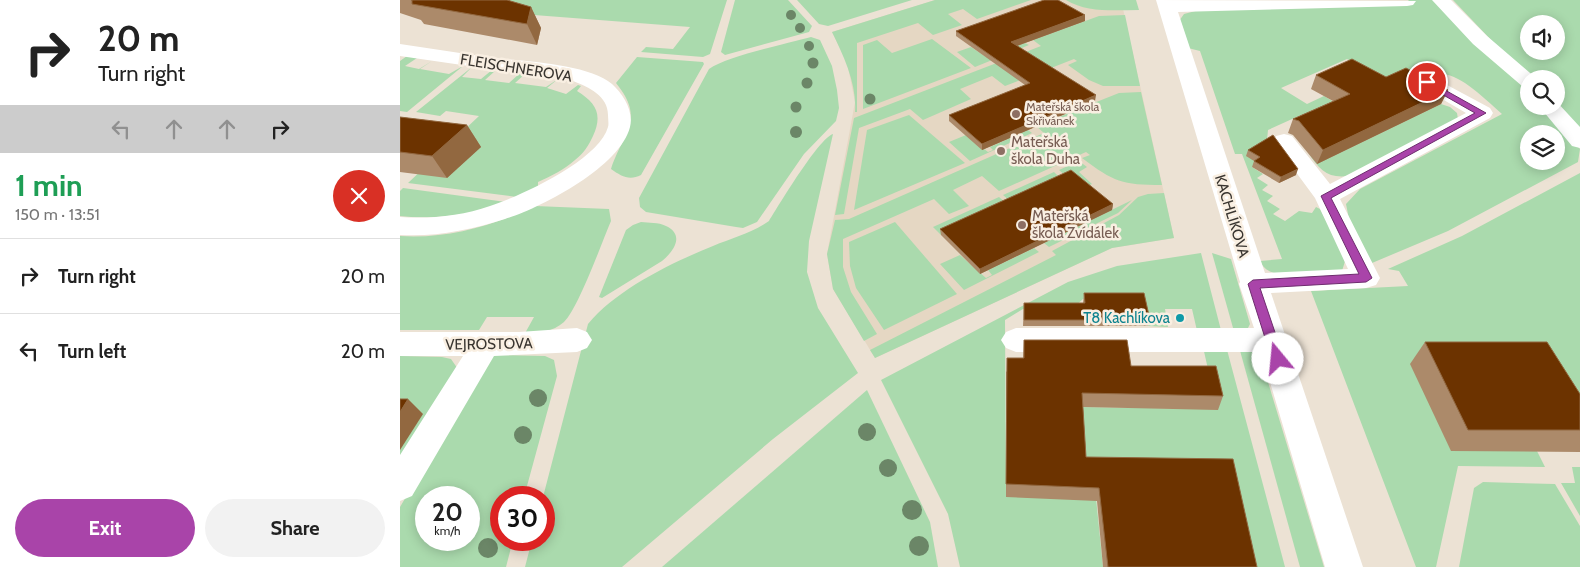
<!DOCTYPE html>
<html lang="en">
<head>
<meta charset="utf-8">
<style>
	:root { --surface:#fff; --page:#f2f2f2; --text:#222; --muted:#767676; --line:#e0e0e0; --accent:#a944a9 }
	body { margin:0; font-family:Cabin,sans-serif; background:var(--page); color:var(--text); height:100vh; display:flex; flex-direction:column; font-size:19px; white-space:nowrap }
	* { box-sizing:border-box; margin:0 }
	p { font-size:16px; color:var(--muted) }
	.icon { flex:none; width:28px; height:28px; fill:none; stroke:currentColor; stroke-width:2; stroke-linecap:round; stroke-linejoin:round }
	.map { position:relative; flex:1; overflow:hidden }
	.drawer { display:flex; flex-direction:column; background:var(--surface); width:400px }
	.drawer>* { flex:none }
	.banner { background:#fff; color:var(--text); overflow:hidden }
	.controls { position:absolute; left:1120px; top:15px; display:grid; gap:10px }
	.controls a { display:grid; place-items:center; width:45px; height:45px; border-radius:50%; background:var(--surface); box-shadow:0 2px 12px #0003; font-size:25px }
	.speed { position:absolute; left:15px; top:486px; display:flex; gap:10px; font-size:25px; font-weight:700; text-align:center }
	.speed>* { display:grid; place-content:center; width:65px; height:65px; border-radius:50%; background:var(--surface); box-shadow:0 2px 12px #0003; line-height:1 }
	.speed small { font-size:12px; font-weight:400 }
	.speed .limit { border:8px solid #d22; background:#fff; color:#111 }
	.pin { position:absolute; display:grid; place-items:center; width:42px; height:42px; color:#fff; margin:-21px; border:2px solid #fff; border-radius:50%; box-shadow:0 1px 5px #0007 }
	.me { position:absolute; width:55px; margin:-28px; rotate:343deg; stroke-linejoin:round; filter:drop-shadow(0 0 4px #0008) }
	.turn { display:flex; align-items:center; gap:18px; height:105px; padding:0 15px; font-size:22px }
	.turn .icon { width:65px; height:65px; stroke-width:2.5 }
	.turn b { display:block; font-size:35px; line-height:42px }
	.lanes { display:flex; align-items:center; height:48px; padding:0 15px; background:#0003; justify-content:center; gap:25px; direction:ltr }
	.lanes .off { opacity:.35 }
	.round { display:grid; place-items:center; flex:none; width:52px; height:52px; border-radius:26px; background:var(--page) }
	.head { display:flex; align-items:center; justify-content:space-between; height:85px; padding:0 15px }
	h1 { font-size:30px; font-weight:800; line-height:38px; color:#1e9e55 }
	.primary-button { display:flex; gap:10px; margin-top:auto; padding:10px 15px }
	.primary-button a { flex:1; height:58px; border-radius:30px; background:var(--accent); color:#fff; font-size:20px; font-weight:800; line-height:58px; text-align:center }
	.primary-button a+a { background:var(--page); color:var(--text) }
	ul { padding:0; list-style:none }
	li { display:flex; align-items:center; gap:15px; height:75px; padding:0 15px; border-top:1px solid var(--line) }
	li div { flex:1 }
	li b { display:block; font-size:19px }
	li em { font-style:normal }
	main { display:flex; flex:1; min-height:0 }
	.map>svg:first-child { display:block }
	.built { fill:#e5d7c3 }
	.green { fill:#aadaad; fill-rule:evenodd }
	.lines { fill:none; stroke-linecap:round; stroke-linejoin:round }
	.minor { fill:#fff; fill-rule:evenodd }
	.tree { fill:#6b8667 }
	.wall { fill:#ac8a6a }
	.shaded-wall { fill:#926840 }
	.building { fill:#6c3300; stroke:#926840 }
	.route { fill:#a944a9; stroke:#6e2c6e }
	.education-dot { fill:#8d6e63; stroke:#f9efe2; stroke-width:2 }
	.culture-dot { fill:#0f9aa8; stroke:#f9efe2; stroke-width:2 }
	.labels { text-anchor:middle; stroke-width:5; stroke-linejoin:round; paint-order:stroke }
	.far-education-label { font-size:12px; fill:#785e54; stroke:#f9efe2; text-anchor:start }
	.street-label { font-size:15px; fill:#393530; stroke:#f9efe2 }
	.education-label { font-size:15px; fill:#785e54; stroke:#f9efe2; text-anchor:start }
	.culture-label { font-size:15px; fill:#0d838f; stroke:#f9efe2; text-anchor:end }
</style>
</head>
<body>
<main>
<section class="drawer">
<div class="banner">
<div class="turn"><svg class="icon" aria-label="right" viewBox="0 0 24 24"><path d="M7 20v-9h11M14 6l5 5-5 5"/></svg><div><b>20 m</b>Turn right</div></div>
<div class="lanes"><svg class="icon off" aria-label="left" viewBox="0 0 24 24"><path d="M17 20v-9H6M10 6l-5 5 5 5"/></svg><svg class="icon off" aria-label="ahead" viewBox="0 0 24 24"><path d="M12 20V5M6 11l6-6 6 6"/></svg><svg class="icon off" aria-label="ahead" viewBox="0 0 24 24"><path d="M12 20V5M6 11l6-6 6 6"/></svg><svg class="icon" aria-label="right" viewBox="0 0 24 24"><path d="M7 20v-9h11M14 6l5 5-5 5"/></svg></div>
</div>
<div class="head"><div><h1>1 min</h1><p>150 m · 13:51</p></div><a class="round" style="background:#d93025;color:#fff"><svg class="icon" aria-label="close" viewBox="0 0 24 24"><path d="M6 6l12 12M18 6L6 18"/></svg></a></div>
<ul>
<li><svg class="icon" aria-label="right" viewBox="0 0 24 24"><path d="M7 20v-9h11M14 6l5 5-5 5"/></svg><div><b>Turn right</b></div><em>20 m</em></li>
<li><svg class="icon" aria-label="left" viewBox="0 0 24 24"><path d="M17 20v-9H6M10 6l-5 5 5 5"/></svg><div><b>Turn left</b></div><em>20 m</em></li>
</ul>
<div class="primary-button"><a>Exit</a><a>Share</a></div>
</section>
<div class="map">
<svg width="1180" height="567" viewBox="0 0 1180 567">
	<rect width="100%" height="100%" fill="#ece2d4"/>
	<!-- built -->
	<polygon class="built" points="535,0 721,0 774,238 712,248 475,358 433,289 427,254 455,102 447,62 432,32"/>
	<!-- green -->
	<g class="green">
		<polygon points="50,0 327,0 310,54 303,57 241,52 246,47 273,49 290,27 121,14"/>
		<polygon points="335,0 388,0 412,26 409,32 325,55 321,52"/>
		<polygon points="397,0 512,0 428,26 419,24"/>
		<path d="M535,0H631L577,19L563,9L548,14L562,25L533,35L518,23L457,43V112H455C457,84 444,57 432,32Z"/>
		<path d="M666,0H736L739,10C714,10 687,13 666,0Z"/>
		<path d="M1008,0H1034L1077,44L1129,90V106H1142L1180,149L1178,162L1048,231L972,263L952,234L946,204L960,189L1102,114C1051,68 1044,62 980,91L975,73L947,59L881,88L907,104L924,96L944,108L923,117L901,115L868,130C867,143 864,159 852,167L863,174L857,178L868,185L862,190L873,196L867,201L880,209L873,214L885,221L899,211L912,213L916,207L920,209L946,258L942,271C922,273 869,285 860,261L882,259L842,154H835L800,51L788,48L779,21L784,14L803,9L1010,2ZM1129,134H1156V161H1129Z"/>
		<path d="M1053,0H1180V133L1156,106V79L1129,80ZM1129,24H1156V51H1129Z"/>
		<polygon points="725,15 740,86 703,86 689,80 668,65 677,61 674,59 605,86 592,76 560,89 571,99 523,120 510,109 459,128 444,214 435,215 454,118 641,46 633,40 699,16"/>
		<path d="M411,37L420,40L432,66L437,90L439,108L436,121L404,154L357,222L343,228L336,227L246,212L240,207L239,198L309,69C327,56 386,44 411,37Z"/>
		<polygon points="532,39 571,68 463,109 463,45 477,40 492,53"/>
		<polygon points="625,43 629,45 575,67 557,52 571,47 586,57"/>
		<polygon points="7,56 17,58 5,66 19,69 32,61 20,69 49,74 63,66 7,112 0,111 0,61"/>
		<path d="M237,57L303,62L304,64L241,175C229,181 221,176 211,169C223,132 246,120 216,83Z"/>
		<path d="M72,67L62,77L81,79L92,70L95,71L85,80L109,83L119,74H125L115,83L146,87L158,79L147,88L166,94L178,85L181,86L177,91C196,103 203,114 193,136C189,145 183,154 175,160C164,170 151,176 138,182V188L117,197L8,183L79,116L46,111L40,116L16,112Z"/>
		<path d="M741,92L762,185C722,185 714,182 682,158L690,155L686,152L599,191L582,176L553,190L569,206L549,214L534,199L443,239V267L451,292L477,334L464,341L433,289L427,254L435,220L449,219L644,133L636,126L719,93Z"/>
		<path d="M1041,104L1050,107L1057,113L1058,119L954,175C930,180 920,172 908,152L912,150L927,159Z"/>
		<polygon points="509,115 565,163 454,210 467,130"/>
		<polygon points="628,130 632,133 570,161 549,142 566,135 588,152 593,150 590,147"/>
		<path d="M433,134L409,241L407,272L418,308L458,373L373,439L222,567H125L132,540H144L143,497L188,324C217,289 271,263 313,246C332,238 352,233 369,221C379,205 419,138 433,134Z"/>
		<polygon points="679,161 687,167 679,172 692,184 685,187 667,177 659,170"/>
		<polygon points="654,172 662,180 618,208 603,195"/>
		<polygon points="1180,173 1180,451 1128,364 1051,451 1137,451 1145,467 1058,466 1036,567 1016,567 911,291 1008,286 999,271 988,269 1062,236"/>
		<path d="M3,188L106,202C78,215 31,220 0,216V191Z"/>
		<polygon points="764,193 774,238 712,248 475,358 470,350 656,255 652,251 719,215 738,197 748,194"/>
		<polygon points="599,197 614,210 541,235 533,227"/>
		<polygon points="732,200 718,213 649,247 644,243"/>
		<path d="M135,206L209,209L211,221C202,242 178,309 164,322C153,332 138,333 124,335L134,317H87L79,330H0V236C47,239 92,226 135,206Z"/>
		<path d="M241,222C249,223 258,222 266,226C285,235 274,251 262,261L202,298L199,297L226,230L233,225Z"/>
		<polygon points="495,222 557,294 484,330 456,288 450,266 449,242"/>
		<polygon points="634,248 639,252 564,290 540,264 560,255 586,278 592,275 588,270"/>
		<polygon points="801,253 822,334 798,335 792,309 765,309 768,327 748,326 743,299 683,299 672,309 623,309 605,320 606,496 696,498 703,567 560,567 548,514 481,380 668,282 717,266"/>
		<polygon points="812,253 831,259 850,324 846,332 835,335"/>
		<polygon points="826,346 885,567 847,567 684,474 680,407 817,409 803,347"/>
		<polygon points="839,347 851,349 861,359 924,567 900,567"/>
		<path d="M90,355L145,356L154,360L157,376L124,497L101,498V540H113L106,567H0V507ZM26,498H69V540H26Z"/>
		<polygon points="0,356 42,357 51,359 60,372 0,474"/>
		<polygon points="467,390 530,522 538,567 262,567"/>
		<polygon points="1172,467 1180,467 1180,516 1161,483 1175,483"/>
		<polygon points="1083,482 1155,484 1180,526 1180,567 1059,567 1074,488"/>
	</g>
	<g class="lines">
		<!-- minor -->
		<g class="minor">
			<polygon points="756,0 1016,1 1013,5 1007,6 778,12 865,273 948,269 915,198 873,141 876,136 884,134 892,136 930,184 1066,113 1020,86 1017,82 1020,78 1027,76 1034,78 1090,108 1093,113 1090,118 940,199 980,278 976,285 966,288 871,293 963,567 925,567 861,352 616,352 606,348 601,340 606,332 616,328 854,328 839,284 840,282"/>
			<polygon points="1032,0 1051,0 1087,36 1137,79 1129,79 1129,88 1122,86 1073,44"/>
			<path d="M0,44C29,48 58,53 86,57C118,61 188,63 212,84C223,94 234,111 230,127C220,167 141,208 105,219C70,230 36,237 0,235V217C30,219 62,216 90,206C121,196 199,160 208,127C209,124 208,119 208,115C208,96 189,87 173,81L0,56Z"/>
			<polygon points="1156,101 1180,127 1180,148 1172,146 1139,106 1156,106"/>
			<polygon points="177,328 187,332 192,340 187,348 177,352 94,356 12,496 0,501 0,455 63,356 0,356 0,332 119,332"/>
		</g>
	</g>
	<!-- trees -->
	<g class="tree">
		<circle cx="391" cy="15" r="5"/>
		<circle cx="400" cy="28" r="5"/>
		<circle cx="409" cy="46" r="5"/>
		<circle cx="413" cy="63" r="5.5"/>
		<circle cx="407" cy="83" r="5.5"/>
		<circle cx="470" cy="99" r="5.5"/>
		<circle cx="396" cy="107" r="5.5"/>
		<circle cx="396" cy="132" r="6"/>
		<circle cx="138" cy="398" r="9"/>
		<circle cx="467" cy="432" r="9"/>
		<circle cx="123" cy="435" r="9"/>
		<circle cx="488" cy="468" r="9"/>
		<circle cx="512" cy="510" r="10"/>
		<circle cx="519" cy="546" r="10"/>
		<circle cx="88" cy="548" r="10"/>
	</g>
	<!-- wall -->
	<g class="wall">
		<polygon points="0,0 110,0 110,1 131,7 141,28 137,45 24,24 21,20 0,13"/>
		<polygon points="685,21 617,46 695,101 582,150 549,121 549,115 625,85 556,36 556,31"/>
		<polygon points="916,75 986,77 1048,90 1041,104 917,164 893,135 888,133 893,119 933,101 911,89"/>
		<polygon points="0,117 67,125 81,147 47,178 0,172"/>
		<polygon points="848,150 896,175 879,183 852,167 854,161 846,156"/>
		<polygon points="713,204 712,210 580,274 541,235 540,229"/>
		<polygon points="684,293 750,320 748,326 623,326 624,303 683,303"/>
		<polygon points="624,340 731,366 823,396 818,410 683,407 686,457 857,567 703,567 697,501 606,497 606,372 623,358"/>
		<polygon points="1025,342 1180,394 1180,452 1051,451 1010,364"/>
	</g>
	<!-- shaded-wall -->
	<g class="shaded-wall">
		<polygon points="131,7 141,28 137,45 127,24"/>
		<polygon points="685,15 685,21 611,48 611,42"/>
		<polygon points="1048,90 1041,104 917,164 923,150"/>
		<polygon points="696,95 695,101 582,150 582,144"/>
		<polygon points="67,125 81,147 47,178 32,156"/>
		<polygon points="898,169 896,175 879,183 881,177"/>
		<polygon points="713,204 712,210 580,274 580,269"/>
		<polygon points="8,399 23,414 0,450 0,412"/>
	</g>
	<!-- building -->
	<g class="building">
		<polygon points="11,0 107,0 131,7 127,24 12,4 12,0"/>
		<polygon points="644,0 658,0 685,15 611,42 696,95 582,144 549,115 630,83 556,31"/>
		<polygon points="952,59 986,77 1006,68 1048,90 923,150 899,121 893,119 950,94 916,75"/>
		<polygon points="0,117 67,125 32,156 0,152"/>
		<polygon points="873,135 898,169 881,177 854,161 860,157 848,150"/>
		<polygon points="671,170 713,204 580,269 540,229"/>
		<polygon points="684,293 744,293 750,320 624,320 624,303 685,303"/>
		<polygon points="624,340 727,340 731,366 816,366 823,396 682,393 686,457 833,459 857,567 708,567 699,488 606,484 607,358 624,358"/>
		<polygon points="1025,342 1147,342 1180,394 1180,430 1068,430"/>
		<polygon points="0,399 8,399 0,412"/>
	</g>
	<!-- route -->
	<polygon class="route" points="1027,80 1086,113 931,198 972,278 966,282 860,288 884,359 882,363 873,363 848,284 853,280 959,274 921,196 1075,113 1024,84 1024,81"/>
	<!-- markers -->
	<g class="education-dot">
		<circle cx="616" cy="114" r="5"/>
		<circle cx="601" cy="151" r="5"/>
		<circle cx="622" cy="225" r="5"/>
	</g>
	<circle class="culture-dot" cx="780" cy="318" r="5"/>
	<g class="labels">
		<!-- far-education labels -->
		<g class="far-education-label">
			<text x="626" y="111">Mateřská škola<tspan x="626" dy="14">Skřivánek</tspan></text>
		</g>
		<!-- street labels -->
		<g class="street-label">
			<text transform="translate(116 68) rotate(9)" y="5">FLEISCHNEROVA</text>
			<text transform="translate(832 216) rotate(73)" y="5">KACHLÍKOVA</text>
			<text transform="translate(89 344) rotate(-1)" y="5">VEJROSTOVA</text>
		</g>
		<!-- education labels -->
		<g class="education-label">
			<text x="611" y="147">Mateřská<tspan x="611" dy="17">škola Duha</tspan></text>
			<text x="632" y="221">Mateřská<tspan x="632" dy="17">škola Zvídálek</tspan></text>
		</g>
		<!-- culture labels -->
		<g class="culture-label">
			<text x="770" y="323">T8 Kachlíkova</text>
		</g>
	</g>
</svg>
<div class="controls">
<a><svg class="icon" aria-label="sound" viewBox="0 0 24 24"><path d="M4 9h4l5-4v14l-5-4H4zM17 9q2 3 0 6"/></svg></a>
<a><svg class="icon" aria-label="search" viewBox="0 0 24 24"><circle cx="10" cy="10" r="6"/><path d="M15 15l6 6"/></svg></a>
<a><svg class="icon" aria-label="layers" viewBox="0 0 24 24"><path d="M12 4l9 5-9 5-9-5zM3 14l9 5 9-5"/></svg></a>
</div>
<div class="speed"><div>20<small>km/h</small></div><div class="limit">30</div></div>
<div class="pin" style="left:1027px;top:82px;background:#d93025"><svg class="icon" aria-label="arrive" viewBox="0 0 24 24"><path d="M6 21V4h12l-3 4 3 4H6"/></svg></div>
<svg class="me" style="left:878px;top:359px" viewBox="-20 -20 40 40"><circle r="19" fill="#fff"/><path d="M0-13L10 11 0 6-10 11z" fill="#a944a9"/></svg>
</div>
</main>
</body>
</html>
